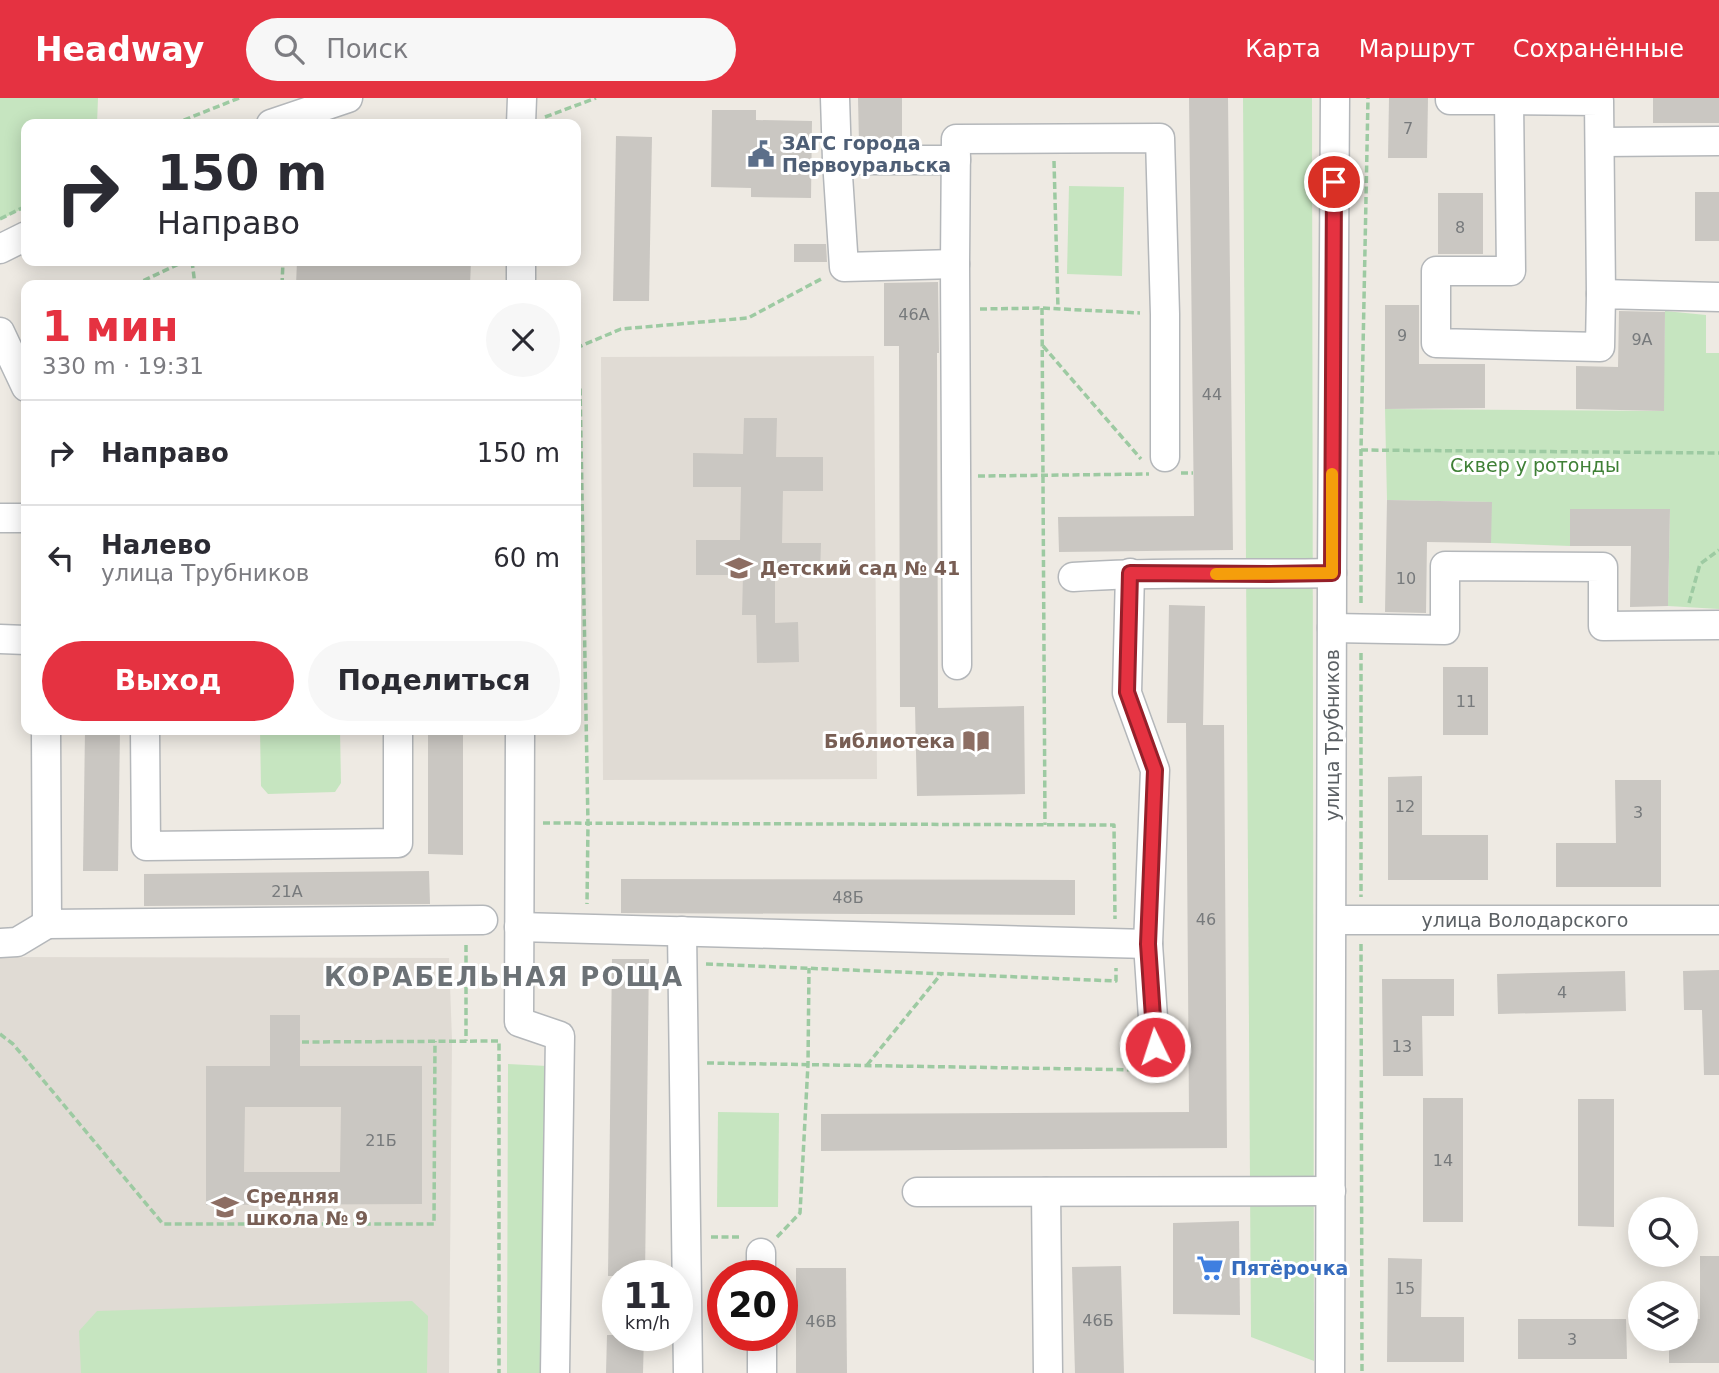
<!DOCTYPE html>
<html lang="ru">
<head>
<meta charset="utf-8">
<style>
	:root { --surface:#fff; --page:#f7f7f7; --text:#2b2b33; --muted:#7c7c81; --line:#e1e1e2; --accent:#e53241 }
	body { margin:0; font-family:"DejaVu Sans",sans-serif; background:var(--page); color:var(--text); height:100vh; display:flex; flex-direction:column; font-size:26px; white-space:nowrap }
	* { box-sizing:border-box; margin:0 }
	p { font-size:23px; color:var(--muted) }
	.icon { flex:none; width:38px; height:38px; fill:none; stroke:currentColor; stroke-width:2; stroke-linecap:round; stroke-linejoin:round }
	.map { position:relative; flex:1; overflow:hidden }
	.sheet { position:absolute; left:21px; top:182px; width:560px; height:455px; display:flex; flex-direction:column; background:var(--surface); border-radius:14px; box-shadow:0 4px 18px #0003 }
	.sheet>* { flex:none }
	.hud { position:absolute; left:21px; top:21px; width:560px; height:147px; border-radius:14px; box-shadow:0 4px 18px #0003; background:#fff; color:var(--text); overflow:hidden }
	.controls { position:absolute; left:1628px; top:1099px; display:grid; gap:14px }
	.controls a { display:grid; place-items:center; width:70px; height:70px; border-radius:50%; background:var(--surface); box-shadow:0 4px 18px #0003; font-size:35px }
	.speed { position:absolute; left:602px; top:1162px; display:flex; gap:14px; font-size:35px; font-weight:700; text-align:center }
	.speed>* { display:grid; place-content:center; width:91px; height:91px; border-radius:50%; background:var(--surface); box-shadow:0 4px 18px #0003; line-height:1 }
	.speed small { font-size:18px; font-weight:400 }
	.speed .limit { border:10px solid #d22; background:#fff; color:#111 }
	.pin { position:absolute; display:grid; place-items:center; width:60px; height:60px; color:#fff; margin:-30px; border:4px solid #fff; border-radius:50%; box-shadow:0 2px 7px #0007 }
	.me { position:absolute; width:77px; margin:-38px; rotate:356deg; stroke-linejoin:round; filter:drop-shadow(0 0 5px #0008) }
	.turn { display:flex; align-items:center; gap:24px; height:147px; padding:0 21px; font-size:32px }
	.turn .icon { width:91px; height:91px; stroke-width:2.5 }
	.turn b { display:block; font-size:49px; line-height:60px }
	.round { display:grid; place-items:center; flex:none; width:74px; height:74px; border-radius:37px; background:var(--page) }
	.headline { display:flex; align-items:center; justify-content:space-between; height:119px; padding:0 21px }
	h1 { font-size:42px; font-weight:600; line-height:52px; color:var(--accent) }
	.cta { display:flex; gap:14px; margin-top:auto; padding:14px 21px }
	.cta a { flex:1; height:80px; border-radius:42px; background:var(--accent); color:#fff; font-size:28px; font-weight:600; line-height:80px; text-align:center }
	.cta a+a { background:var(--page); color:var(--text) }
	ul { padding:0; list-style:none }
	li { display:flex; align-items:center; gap:21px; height:105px; padding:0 21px; border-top:2px solid var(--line) }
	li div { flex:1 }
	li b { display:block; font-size:26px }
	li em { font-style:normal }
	header { display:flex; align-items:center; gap:42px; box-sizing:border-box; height:98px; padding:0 35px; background:var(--accent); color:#fff }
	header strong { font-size:33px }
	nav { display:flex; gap:38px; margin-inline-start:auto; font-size:24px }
	.search { width:490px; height:63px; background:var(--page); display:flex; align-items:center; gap:18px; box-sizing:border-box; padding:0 24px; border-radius:38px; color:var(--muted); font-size:26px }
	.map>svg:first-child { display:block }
	.education { fill:#e0dbd4 }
	.green { fill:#c6e5c0 }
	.building { fill:#cac7c2; fill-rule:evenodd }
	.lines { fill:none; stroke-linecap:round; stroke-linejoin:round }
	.minor-casing { stroke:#b4b7ba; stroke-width:31 }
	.path { stroke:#9dcaa2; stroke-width:3.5; stroke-dasharray:7 3.5; stroke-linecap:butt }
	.minor { stroke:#fff; stroke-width:28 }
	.route-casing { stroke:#95202a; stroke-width:18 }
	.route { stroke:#e53241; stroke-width:12 }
	.slow { stroke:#f59e0b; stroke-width:12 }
	.labels { text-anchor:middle; stroke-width:6; stroke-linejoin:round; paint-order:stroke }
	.number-label { font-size:16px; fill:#777a7c }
	.service-label { font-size:19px; font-weight:bold; fill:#4e5e75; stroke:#fff; text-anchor:start }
	.park-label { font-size:19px; fill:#3f8036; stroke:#fff }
	.education-label { font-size:19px; font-weight:bold; fill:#785e54; stroke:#fff; text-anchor:start }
	.street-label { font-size:19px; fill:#5b6064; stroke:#fff }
	.shop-label { font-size:19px; font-weight:bold; fill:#366cbe; stroke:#fff; text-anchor:start }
	.district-label { font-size:26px; font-weight:bold; letter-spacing:2px; fill:#6c7276; stroke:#fff }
</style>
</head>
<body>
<header>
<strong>Headway</strong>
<div class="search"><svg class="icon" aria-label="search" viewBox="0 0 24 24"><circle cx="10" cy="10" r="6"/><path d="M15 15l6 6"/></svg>Поиск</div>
<nav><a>Карта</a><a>Маршрут</a><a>Сохранённые</a></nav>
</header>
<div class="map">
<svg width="1719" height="1275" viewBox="0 0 1719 1275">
	<rect width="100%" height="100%" fill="#eeeae3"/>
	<!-- education -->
	<g class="education">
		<polygon points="874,258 877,681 603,682 601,259"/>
		<polygon points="0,859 449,860 452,942 449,1275 0,1275"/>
	</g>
	<!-- green -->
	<g class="green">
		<polygon points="0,0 98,0 97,26 26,26 26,109 0,122"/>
		<polygon points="1243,0 1312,0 1314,1263 1251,1239"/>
		<polygon points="1069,88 1124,89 1122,178 1067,176"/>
		<polygon points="1665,213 1706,217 1706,255 1719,255 1719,511 1668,508 1670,411 1570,411 1570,448 1491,445 1491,404 1387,402 1385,311 1663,313"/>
		<polygon points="260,632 340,632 341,685 335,694 268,696 261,688"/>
		<polygon points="508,966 547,968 548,1275 507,1275"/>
		<polygon points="718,1014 779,1015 778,1109 717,1109"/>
		<polygon points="412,1203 428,1218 427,1275 81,1275 79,1233 97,1213"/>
	</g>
	<!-- building -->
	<g class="building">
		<polygon points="858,0 902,0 902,45 859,45"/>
		<polygon points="1189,0 1228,0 1233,452 1059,454 1058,419 1194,418"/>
		<polygon points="1389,0 1428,0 1427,60 1388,60"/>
		<rect x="1653" y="0" width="66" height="25"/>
		<polygon points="712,12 756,12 756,22 812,23 811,100 751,99 751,90 711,89"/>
		<polygon points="616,38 652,39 649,203 613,203"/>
		<rect x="1695" y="94" width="24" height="49"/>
		<rect x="1438" y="95" width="45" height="61"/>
		<polygon points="794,146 826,146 827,164 794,164"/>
		<polygon points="297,163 471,163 470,187 296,187"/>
		<polygon points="938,184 939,255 937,255 938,610 1024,608 1025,696 917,698 915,609 900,609 899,248 884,248 884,185"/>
		<polygon points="1385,207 1419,207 1419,266 1485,266 1485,310 1385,311"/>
		<polygon points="1619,213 1665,214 1664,313 1576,311 1576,268 1618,269"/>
		<polygon points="744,320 777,320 776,359 823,359 823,393 783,393 782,445 821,445 820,478 775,478 775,525 798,524 799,564 757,565 756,517 742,517 743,477 696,477 696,442 740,442 741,389 693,389 693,355 743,356"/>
		<polygon points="1387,402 1492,404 1491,445 1427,444 1426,515 1385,514"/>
		<polygon points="1570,411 1670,411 1668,508 1630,509 1631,448 1570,448"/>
		<polygon points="1169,507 1205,508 1203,627 1224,627 1227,1050 821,1053 821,1016 1189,1014 1186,625 1167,625"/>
		<rect x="1443" y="569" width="45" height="68"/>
		<polygon points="85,632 120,632 118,773 83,773"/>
		<polygon points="428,632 463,632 463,757 428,756"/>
		<polygon points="1422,678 1422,737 1488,737 1488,782 1388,782 1388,679"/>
		<polygon points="1615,682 1661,682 1661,789 1556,789 1556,745 1616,745"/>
		<polygon points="429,773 430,806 144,808 144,776"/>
		<polygon points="621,781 1075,782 1075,817 621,815"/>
		<polygon points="612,861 649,861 645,1178 608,1178"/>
		<polygon points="1719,872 1719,977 1704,977 1702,912 1684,912 1683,873"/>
		<polygon points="1625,873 1626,913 1498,916 1497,876"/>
		<polygon points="1382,881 1454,881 1454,918 1422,918 1423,978 1383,978"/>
		<path d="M270,917H300V968H422V1106L206,1107V968H270ZM245,1009H341L340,1074H244Z"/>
		<rect x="1423" y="1000" width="40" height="124"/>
		<polygon points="1578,1001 1614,1001 1614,1129 1578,1128"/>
		<polygon points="1239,1123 1240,1217 1173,1216 1173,1125"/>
		<polygon points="1700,1158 1719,1158 1719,1265 1669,1265 1669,1241 1685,1241 1685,1221 1700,1221"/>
		<polygon points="1388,1160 1422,1161 1421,1219 1464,1219 1464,1264 1387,1264"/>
		<polygon points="1121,1168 1124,1275 1075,1275 1072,1169"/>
		<polygon points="796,1170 846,1170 847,1275 796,1275"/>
		<polygon points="1518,1221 1626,1221 1627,1261 1518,1261"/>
		<polygon points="607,1237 644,1237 643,1275 606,1275"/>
	</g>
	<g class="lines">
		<defs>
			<g id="minor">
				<polyline points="835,0 837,62 844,169 955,166"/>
				<polyline points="1450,0 1450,2 1509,2 1511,173 1436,173 1436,245 1600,249 1601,196 1719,199"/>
				<polyline points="1509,2 1599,3 1601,196"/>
				<polyline points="271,26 348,0"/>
				<polyline points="521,26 522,0"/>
				<polyline points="1600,44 1719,43"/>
				<polyline points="837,62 956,62"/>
				<polyline points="0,151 26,138"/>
				<polyline points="521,187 521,163"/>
				<polyline points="0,234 26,289"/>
				<polyline points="0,420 26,420"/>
				<polyline points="1130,475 1127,595 1155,672 1148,846 1155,949"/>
				<path d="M1073,479C1159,473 1245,477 1332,475"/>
				<polyline points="1332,530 1445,532 1445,468 1603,469 1603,528 1719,527"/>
				<polyline points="0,541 26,542"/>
				<polyline points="957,567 955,166 956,41 1160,40 1165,216 1165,359"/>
				<polyline points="46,632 47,826 483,822"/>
				<polyline points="145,632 146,748 398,745 398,632"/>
				<polyline points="520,632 519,924 560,938 555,1275"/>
				<polyline points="1332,822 1719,822"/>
				<polyline points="519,829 1148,846"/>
				<polyline points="682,833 688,1275"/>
				<polyline points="0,845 17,844 47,826"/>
				<polyline points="917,1094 1331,1093"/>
				<polyline points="1046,1094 1048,1275"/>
				<polyline points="761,1155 761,1178"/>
				<polyline points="762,1237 762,1275"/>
				<polyline points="1330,1275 1332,475 1335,0"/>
			</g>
		</defs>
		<!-- minor casing -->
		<use href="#minor" class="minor-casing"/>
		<!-- path -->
		<g class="path">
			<polyline points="545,19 596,0"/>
			<polyline points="174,26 239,0"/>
			<polyline points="1054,63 1058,211"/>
			<polyline points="0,121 26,108"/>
			<polyline points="192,163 195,187"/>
			<polyline points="134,187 185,163"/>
			<polyline points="282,187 283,163"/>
			<polyline points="1042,210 1045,727"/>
			<polyline points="980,211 1042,210 1140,215"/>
			<polyline points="1043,248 1141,361"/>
			<polyline points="576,250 621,231 748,220 823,180"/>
			<polyline points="576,281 580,288 588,726 587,806"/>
			<polyline points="1361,352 1719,355"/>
			<polyline points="1181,375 1193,375"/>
			<polyline points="978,378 1149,376"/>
			<polyline points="1361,505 1361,352 1368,0"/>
			<polyline points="1689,505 1700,466 1719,452"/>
			<polyline points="1361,555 1361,799"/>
			<polyline points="543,725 1114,727 1115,821"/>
			<polyline points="1361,846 1362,1275"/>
			<polyline points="466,847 466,943"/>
			<polyline points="706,866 1116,883 1116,870"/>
			<polyline points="0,936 13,946 163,1126 434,1126 435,943"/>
			<polyline points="302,944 499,943 499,1275"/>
			<polyline points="707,965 1144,972"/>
			<polyline points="867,967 941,876"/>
			<polyline points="711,1139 742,1139"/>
			<polyline points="777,1139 800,1115 808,966 809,870"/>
		</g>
		<!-- minor -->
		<use href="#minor" class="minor"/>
	</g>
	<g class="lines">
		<defs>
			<polyline id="route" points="1155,949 1148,846 1155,672 1127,594 1130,475 1270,476 1332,475 1334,84"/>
		</defs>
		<!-- route casing -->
		<use href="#route" class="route-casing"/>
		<!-- route -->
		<use href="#route" class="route"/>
		<!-- slow -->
		<polyline class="slow" points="1216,476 1332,475 1332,376"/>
	</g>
	<!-- icons -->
	<defs>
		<symbol id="civic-bare" viewBox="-9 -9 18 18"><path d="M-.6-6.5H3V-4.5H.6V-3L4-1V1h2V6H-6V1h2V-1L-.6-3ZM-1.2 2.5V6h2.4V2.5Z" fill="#5c6f8a" stroke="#fff" stroke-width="2.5" paint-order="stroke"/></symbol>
		<symbol id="school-bare" viewBox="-9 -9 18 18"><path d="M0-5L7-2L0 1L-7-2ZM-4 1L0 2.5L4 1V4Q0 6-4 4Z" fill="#8d6e63" stroke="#fff" stroke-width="2.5" paint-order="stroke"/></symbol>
		<symbol id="library-bare" viewBox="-9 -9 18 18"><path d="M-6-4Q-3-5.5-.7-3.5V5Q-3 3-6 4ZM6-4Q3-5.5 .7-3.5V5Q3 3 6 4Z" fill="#8d6e63" stroke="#fff" stroke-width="2.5" paint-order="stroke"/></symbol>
		<symbol id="supermarket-bare" viewBox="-9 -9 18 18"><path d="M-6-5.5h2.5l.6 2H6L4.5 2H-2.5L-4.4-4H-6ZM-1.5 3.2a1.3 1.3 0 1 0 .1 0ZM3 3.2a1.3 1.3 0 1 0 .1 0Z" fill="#3f7fe0" stroke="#fff" stroke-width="2.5" paint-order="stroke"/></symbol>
	</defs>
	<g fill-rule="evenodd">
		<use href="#civic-bare" x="742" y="37" width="38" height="38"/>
		<use href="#school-bare" x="720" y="451" width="38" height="38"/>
		<use href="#library-bare" x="957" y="624" width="38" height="38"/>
		<use href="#school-bare" x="206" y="1090" width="38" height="38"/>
		<use href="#supermarket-bare" x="1191" y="1151" width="38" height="38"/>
	</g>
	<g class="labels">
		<!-- number labels -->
		<g class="number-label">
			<text x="1408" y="36">7</text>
			<text x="1460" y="135">8</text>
			<text x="914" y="222">46А</text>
			<text x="1402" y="243">9</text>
			<text x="1642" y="247">9А</text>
			<text x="1212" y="302">44</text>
			<text x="1406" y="486">10</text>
			<text x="1466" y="609">11</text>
			<text x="1405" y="714">12</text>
			<text x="1638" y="720">3</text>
			<text x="287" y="799">21А</text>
			<text x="848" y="805">48Б</text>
			<text x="1206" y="827">46</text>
			<text x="1562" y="900">4</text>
			<text x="1402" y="954">13</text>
			<text x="381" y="1048">21Б</text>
			<text x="1443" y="1068">14</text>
			<text x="1405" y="1196">15</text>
			<text x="1098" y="1228">46Б</text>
			<text x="821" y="1229">46В</text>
			<text x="1572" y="1247">3</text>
		</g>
		<!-- service labels -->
		<g class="service-label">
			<text x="782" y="52">ЗАГС города<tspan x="782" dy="22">Первоуральска</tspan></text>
		</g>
		<!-- park labels -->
		<g class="park-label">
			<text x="1535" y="374">Сквер у ротонды</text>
		</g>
		<!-- education labels -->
		<g class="education-label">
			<text x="760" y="477">Детский сад № 41</text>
			<text x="955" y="650" text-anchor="end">Библиотека</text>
			<text x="246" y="1105">Средняя<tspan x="246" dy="22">школа № 9</tspan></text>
		</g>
		<!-- street labels -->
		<g class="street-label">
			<text transform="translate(1332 637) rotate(-90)" y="7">улица Трубников</text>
			<text x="1525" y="829">улица Володарского</text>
		</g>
		<!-- shop labels -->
		<g class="shop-label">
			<text x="1231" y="1177">Пятёрочка</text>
		</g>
		<!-- district labels -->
		<g class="district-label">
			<text x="504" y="888">КОРАБЕЛЬНАЯ РОЩА</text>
		</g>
	</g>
</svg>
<div class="controls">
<a><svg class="icon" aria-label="search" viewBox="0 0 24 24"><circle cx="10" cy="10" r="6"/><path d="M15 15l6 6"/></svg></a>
<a><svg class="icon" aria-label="layers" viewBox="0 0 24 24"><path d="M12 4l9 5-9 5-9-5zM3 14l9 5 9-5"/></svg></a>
</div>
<div class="speed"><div>11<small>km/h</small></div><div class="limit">20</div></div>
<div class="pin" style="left:1334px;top:84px;background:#d93025"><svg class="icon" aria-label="arrive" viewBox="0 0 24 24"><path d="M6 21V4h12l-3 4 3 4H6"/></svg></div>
<svg class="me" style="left:1155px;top:949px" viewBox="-20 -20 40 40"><circle r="17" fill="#e53241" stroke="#fff" stroke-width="3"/><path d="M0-11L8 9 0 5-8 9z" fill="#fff"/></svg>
<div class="hud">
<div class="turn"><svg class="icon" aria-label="right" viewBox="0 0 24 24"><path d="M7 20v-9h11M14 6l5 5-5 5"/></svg><div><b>150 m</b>Направо</div></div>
</div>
<section class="sheet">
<div class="headline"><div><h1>1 мин</h1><p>330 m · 19:31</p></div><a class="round"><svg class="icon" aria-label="close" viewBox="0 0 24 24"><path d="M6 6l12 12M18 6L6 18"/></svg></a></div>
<ul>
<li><svg class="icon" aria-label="right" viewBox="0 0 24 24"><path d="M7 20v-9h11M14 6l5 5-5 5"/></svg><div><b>Направо</b></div><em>150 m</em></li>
<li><svg class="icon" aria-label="left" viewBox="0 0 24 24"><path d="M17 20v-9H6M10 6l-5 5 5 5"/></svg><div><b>Налево</b><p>улица Трубников</p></div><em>60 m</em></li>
</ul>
<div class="cta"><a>Выход</a><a>Поделиться</a></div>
</section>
</div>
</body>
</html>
